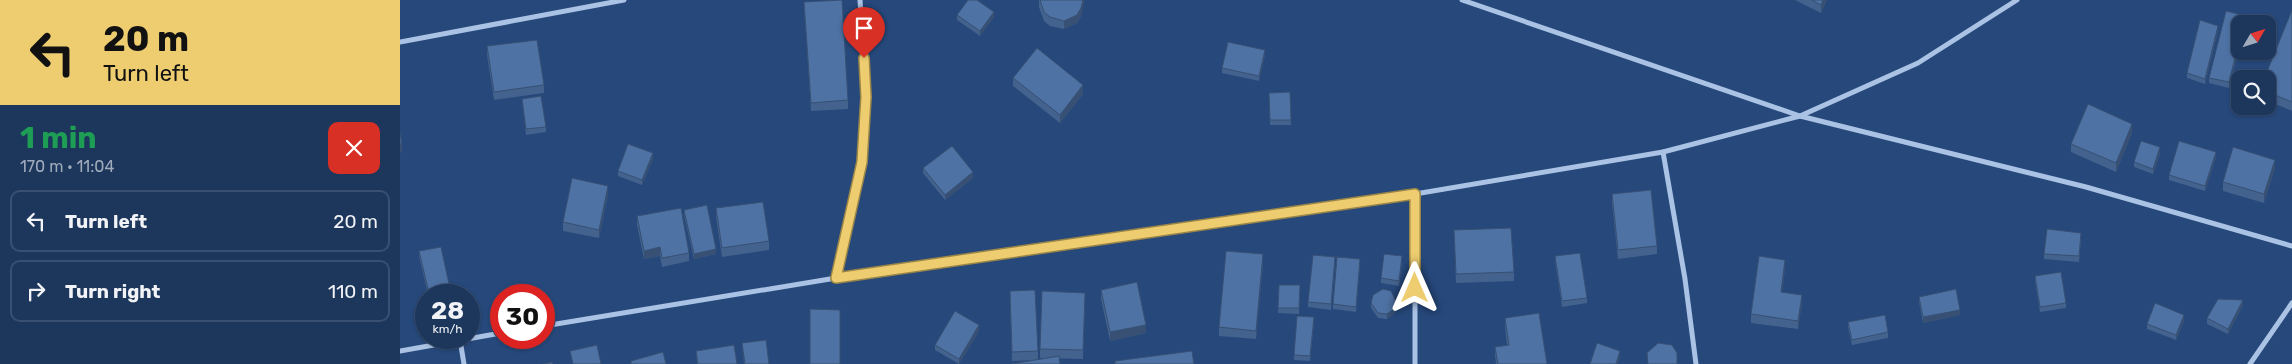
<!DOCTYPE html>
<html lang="en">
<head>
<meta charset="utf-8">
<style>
	:root { --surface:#1c365c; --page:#294165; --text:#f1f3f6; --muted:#a0abbb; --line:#3a5072 }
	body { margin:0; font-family:Rubik,sans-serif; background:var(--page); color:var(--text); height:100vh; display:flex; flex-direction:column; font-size:19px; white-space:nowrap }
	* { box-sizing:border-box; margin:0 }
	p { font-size:16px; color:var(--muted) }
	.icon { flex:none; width:28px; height:28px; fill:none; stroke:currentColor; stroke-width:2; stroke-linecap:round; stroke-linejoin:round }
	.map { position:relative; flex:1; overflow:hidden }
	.drawer { display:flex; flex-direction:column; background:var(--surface); width:400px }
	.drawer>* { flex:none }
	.banner { background:#edcd6f; color:#111; overflow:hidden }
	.needle { width:32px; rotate:51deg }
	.buttons { position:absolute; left:1831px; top:15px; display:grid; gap:10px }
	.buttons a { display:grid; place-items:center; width:45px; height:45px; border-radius:10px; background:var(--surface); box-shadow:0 1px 4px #0004,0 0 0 1px var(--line); font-size:25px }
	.speed { position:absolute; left:15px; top:284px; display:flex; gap:10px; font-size:25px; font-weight:700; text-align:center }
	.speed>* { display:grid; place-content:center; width:65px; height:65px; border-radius:50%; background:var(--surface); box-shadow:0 1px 4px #0004,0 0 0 1px var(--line); line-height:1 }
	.speed small { font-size:12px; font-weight:400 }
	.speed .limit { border:8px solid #d22; background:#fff; color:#111 }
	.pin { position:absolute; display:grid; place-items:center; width:42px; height:42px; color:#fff; margin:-51px -21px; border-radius:50% 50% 50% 0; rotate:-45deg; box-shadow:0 0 5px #0007 }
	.pin .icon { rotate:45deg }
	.me { position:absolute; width:55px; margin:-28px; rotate:0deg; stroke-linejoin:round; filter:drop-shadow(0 0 4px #0008) }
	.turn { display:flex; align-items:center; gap:18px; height:105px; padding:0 20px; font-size:22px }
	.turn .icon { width:65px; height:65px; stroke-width:2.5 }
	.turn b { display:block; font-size:35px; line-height:42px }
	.round { display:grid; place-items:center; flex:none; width:52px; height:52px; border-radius:10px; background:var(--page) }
	.overview { display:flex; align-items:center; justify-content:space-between; height:85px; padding:0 20px }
	h1 { font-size:30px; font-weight:700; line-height:38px; color:#1e9e55 }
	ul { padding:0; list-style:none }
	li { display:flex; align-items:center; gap:15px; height:62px; margin:0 10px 8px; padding:0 10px; border:2px solid var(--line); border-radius:10px }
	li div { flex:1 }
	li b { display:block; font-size:19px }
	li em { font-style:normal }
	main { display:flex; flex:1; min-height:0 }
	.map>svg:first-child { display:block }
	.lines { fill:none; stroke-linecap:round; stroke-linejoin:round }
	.street { stroke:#aac2e4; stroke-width:5 }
	.wall { fill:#43628d }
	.shaded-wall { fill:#375073 }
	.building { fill:#4e72a4; stroke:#375073 }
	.route-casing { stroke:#9a8548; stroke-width:12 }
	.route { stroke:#edcd6f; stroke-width:9 }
</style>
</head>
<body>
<main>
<section class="drawer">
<div class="banner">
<div class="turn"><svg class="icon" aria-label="left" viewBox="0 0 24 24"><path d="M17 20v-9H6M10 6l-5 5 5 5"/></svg><div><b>20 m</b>Turn left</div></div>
</div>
<div class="overview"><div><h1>1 min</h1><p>170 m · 11:04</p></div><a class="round" style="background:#d93025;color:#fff"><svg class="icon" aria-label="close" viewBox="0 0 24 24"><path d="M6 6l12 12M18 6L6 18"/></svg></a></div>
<ul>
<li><svg class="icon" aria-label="left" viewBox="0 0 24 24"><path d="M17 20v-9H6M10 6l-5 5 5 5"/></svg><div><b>Turn left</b></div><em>20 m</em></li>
<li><svg class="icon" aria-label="right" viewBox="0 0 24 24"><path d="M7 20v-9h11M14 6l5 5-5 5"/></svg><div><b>Turn right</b></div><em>110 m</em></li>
</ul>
</section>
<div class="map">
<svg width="1892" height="364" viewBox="0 0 1892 364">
	<rect width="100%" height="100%" fill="#26487b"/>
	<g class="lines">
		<!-- street -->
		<g class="street">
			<polyline points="1062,0 1400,116 1686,187 1892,246"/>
			<polyline points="0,42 224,0"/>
			<polyline points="1263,152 1285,279 1296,364"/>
			<polyline points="436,278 463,162 466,97 460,0"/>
			<polyline points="144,326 436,278 1015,194 1263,152 1400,116 1518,63 1617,0"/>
			<polyline points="60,340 64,364"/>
			<polyline points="0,351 101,333"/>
			<polyline points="1015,364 1015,194"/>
			<polyline points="1850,364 1892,303"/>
		</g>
	</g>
	<!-- wall -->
	<g class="wall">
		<polygon points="639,0 684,0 681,17 677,23 664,29 650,26 644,21 639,7"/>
		<polygon points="1395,0 1427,0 1421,13"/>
		<polygon points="404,2 448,100 448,109 411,111"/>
		<polygon points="1892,10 1892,111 1868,101 1868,79"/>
		<polygon points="557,15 594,17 580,36 557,20"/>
		<polygon points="1846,21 1829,88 1809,83 1809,78"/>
		<polygon points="1818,31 1805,84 1787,78 1787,73"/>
		<polygon points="87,46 144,85 144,93 94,100 87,55"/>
		<polygon points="865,55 859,81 822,73 822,68"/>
		<polygon points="613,78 683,94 660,123 613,86"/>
		<polygon points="890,92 891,125 870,125 869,93"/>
		<polygon points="122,99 146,127 146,132 126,135"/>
		<polygon points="1732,133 1716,172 1671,152 1671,144"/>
		<polygon points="1760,153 1753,174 1734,167 1734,162"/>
		<polygon points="1816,157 1805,191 1769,180 1769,175"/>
		<polygon points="253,159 242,185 218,176 218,171"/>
		<polygon points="523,168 573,178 545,200 523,173"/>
		<polygon points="1875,168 1864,203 1823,191 1823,182"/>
		<polygon points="208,194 199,238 163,231 163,222"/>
		<polygon points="1212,194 1257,246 1257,254 1218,259 1212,203"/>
		<polygon points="316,208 369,241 369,250 322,257 316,217"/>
		<polygon points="284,210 316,254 294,259 284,215"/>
		<polygon points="237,216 289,253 289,261 262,267 260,256 244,259 237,225"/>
		<polygon points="1054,230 1114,272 1114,281 1056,283"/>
		<polygon points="1681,238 1679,262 1644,259 1644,254"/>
		<polygon points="19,251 49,289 28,294 19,256"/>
		<polygon points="1155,256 1187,298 1187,303 1162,307 1155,261"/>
		<polygon points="935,262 931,310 908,307 908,302"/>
		<polygon points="1002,262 999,286 981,283 981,278"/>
		<polygon points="863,263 856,339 819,336 819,327"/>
		<polygon points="960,264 956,312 933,309 933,304"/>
		<polygon points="1385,268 1382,292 1402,303 1398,329 1351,323 1351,314"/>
		<polygon points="1635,276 1666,303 1666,308 1640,312 1635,281"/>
		<polygon points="879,285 900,285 899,314 878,313"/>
		<polygon points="701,290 746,333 710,341 701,299"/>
		<polygon points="685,293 683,359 640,358 640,349"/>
		<polygon points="1519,297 1560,315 1523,323 1519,302"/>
		<polygon points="610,299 638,351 638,360 612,361"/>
		<polygon points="971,303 996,306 994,314 987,319 978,318 971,308"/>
		<polygon points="1843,305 1828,334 1807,324 1807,318"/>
		<polygon points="1105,318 1147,364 1096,364 1095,355 1095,347 1107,345 1105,327"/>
		<polygon points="1784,321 1776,340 1747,329 1747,324"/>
		<polygon points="914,322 910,361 894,360 894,355"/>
		<polygon points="1448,322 1488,332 1488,338 1452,345 1448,327"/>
		<polygon points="579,331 559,364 535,350 535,345"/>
		<polygon points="342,343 369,364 344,364"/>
		<polygon points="296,351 337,364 297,364"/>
	</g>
	<!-- shaded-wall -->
	<g class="shaded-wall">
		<polygon points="683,0 684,0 684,3 681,17 677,23 664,29 664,21"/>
		<polygon points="1423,0 1427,0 1421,13 1421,5"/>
		<polygon points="594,12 594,17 580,36 580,31"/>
		<polygon points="1818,26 1818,31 1805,84 1805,79"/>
		<polygon points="1840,38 1840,44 1829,88 1829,82"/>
		<polygon points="865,50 865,55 859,81 859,76"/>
		<polygon points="683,85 683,94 660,123 660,115"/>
		<polygon points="1732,124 1732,133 1716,172 1716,163"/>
		<polygon points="2,143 2,152 0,153 0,144"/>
		<polygon points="1760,147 1760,153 1753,174 1753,169"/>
		<polygon points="1816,152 1816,157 1805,191 1805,186"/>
		<polygon points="253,153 253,159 242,185 242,180"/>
		<polygon points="1875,160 1875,168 1864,203 1864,194"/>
		<polygon points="573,172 573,178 545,200 545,195"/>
		<polygon points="208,186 208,194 199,238 199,230"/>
		<polygon points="260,247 260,256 244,259 244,251"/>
		<polygon points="316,249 316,254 294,259 294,254"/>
		<polygon points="863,254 863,263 856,339 856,331"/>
		<polygon points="1385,260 1385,268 1381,300 1381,292"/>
		<polygon points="49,284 49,289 28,294 28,289"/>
		<polygon points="1402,295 1402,303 1398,329 1398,321"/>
		<polygon points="1843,300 1843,305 1828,334 1828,329"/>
		<polygon points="996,301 996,306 994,314 987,319 987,314"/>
		<polygon points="1560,310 1560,315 1523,323 1523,317"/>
		<polygon points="1784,315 1784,321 1776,340 1776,335"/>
		<polygon points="579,325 579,331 559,364 559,359"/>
		<polygon points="746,325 746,333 710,341 710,332"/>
		<polygon points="1220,351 1220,356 1218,364 1216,364"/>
	</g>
	<!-- building -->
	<g class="building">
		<polygon points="442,0 448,100 411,103 404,2"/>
		<polygon points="568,0 577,0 594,12 580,31 557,15"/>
		<polygon points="640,0 683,0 681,8 677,15 664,21 650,17 644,12"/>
		<polygon points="1412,0 1423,0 1421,5"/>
		<polygon points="1892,10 1892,102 1868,92 1868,79 1864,79"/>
		<polygon points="1826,11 1846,16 1844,24 1840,24 1840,38 1829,82 1809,78"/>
		<polygon points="1800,20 1818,26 1805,79 1787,73"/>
		<polygon points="137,40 144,85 94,92 87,46"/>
		<polygon points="828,42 865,50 859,76 822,68"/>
		<polygon points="637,48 683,85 660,115 613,78"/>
		<polygon points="890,92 891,120 870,120 869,93"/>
		<polygon points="141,96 146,127 126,129 122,99"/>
		<polygon points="1688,104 1732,124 1716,163 1671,144"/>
		<polygon points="0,133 2,143 0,144"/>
		<polygon points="1741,141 1760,147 1753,169 1734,162"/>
		<polygon points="1779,141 1816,152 1805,186 1769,175"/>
		<polygon points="228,144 253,153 242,180 218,171"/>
		<polygon points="552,146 573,172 545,195 523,168"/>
		<polygon points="1833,147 1875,160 1864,194 1823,182"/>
		<polygon points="172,178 208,186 199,230 163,222"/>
		<polygon points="1251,190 1257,246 1218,250 1212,194"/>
		<polygon points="363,202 369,241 322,248 316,208"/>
		<polygon points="307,205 316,249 294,254 284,210"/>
		<polygon points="281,208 289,253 262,258 260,247 244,251 237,216"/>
		<polygon points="1111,228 1114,272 1056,274 1054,230"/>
		<polygon points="1647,229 1681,233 1679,256 1644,254"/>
		<polygon points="41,247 49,284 28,289 19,251"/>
		<polygon points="826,251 863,254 856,331 819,327"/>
		<polygon points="1180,253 1187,298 1162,301 1155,256"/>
		<polygon points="984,254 1002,256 999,281 981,278"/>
		<polygon points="913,255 935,257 931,304 908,302"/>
		<polygon points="1359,256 1385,260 1381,292 1402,295 1398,321 1351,314"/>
		<polygon points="937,257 960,259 956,307 933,304"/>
		<polygon points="1661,272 1666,303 1640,307 1635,276"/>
		<polygon points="737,282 746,325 710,332 701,290"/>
		<polygon points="879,285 900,285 899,308 878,308"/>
		<polygon points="983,289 991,291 996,301 994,309 987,314 978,313 971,303 973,295"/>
		<polygon points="1556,289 1560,310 1523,317 1519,297"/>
		<polygon points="635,290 638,351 612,352 610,291"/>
		<polygon points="642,291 685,293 683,350 640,349"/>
		<polygon points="1818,299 1843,300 1828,329 1807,318"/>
		<polygon points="1755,303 1784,315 1776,335 1747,324"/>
		<polygon points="410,309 440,310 440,364 410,364"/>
		<polygon points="555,311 579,325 559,359 535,345"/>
		<polygon points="1139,313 1147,364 1098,364 1095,347 1109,345 1105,318"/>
		<polygon points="1485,315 1488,332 1452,340 1448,322"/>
		<polygon points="897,316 914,317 910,356 894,355"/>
		<polygon points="366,340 369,364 345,364 342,343"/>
		<polygon points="1197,343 1220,351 1216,364 1190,364"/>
		<polygon points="1258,343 1272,345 1277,353 1277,364 1248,364 1247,353"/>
		<polygon points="197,345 201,364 173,364 170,351"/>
		<polygon points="334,345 337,364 298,364 296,351"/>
		<polygon points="792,351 794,364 715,364 715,361"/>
		<polygon points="263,352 266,364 231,364 231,361"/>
		<polygon points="659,356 660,364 611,364"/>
		<polygon points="152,362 153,364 143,364"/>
	</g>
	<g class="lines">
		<defs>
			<polyline id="route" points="464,58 466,97 462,162 436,278 1015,194 1015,288"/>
		</defs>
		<!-- route casing -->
		<use href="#route" class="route-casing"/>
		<!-- route -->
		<use href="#route" class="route"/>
	</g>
</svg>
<div class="buttons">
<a><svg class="needle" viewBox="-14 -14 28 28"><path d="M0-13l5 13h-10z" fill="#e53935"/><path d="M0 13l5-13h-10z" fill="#a0abbb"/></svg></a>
<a><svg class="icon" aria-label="search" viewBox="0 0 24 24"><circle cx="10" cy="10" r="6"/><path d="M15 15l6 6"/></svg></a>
</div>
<div class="speed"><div>28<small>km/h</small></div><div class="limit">30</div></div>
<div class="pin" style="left:464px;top:58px;background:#d93025"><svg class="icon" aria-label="arrive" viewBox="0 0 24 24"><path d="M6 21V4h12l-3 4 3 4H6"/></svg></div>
<svg class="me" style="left:1015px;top:288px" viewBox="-20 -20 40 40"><path d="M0-17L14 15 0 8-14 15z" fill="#edcd6f" stroke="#fff" stroke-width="4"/></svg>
</div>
</main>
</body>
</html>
